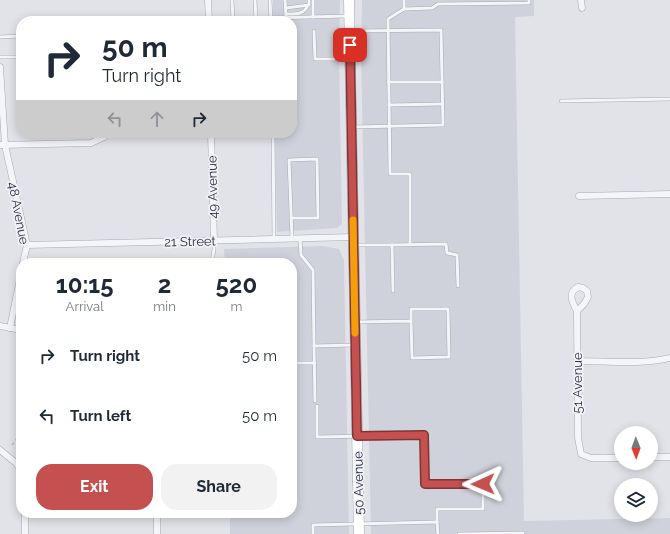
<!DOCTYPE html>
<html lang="en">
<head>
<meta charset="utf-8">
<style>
	:root { --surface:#fff; --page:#f2f2f3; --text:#1f2937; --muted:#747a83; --accent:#c45150 }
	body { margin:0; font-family:Raleway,sans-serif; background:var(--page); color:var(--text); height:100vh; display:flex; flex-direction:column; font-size:15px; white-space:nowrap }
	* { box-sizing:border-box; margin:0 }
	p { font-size:13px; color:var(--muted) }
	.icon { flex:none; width:22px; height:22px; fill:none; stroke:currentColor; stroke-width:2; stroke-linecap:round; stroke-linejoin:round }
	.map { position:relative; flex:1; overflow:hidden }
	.sheet { position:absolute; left:16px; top:258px; width:281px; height:260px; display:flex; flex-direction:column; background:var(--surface); border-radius:16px; box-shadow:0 2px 10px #0003 }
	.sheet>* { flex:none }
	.hud { position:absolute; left:16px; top:16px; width:281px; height:122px; border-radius:16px; box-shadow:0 2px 10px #0003; background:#fff; color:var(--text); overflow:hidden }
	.needle { width:26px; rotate:179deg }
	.buttons { position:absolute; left:614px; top:426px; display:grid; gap:8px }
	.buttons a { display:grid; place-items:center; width:44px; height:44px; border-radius:50%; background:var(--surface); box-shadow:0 2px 10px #0003; font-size:20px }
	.pin { position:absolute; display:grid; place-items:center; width:34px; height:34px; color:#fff; margin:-17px; border-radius:8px; box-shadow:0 2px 6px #0006 }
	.me { position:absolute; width:44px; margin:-22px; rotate:269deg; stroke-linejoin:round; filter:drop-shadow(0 0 3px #0008) }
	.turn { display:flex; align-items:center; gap:14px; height:84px; padding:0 20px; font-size:18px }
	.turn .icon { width:52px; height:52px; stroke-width:2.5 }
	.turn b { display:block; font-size:28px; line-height:34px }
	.lanes { display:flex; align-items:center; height:38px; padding:0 20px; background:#0003; justify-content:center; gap:20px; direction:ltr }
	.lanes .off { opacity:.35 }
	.eta { display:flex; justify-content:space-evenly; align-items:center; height:68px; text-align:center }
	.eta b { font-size:24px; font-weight:700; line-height:28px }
	.cta { display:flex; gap:8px; margin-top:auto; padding:8px 20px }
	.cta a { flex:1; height:46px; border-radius:16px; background:var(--accent); color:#fff; font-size:16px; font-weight:700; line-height:46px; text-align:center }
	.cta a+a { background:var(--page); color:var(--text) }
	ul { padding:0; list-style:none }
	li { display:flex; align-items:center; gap:12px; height:60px; padding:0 20px }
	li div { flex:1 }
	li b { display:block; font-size:15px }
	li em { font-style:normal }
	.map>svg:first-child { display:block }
	.built { fill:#d0d2db }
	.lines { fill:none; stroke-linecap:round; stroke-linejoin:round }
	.service-casing { stroke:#a7a9b3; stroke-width:4 }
	.minor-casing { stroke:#a7a9b3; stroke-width:7 }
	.primary-casing { stroke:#a2a6b4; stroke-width:11 }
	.path { stroke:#bcbec4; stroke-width:1.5; stroke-dasharray:3 3; stroke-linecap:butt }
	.service { stroke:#f4f5f8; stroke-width:3 }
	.minor { stroke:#f4f5f8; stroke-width:6 }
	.primary { stroke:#fff; stroke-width:10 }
	.route-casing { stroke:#7f3534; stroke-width:10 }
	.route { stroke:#c45150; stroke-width:7 }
	.slow { stroke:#f59e0b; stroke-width:7 }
	.labels { text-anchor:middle; stroke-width:3.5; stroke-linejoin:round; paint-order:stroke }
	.street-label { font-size:13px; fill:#2b2f40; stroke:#f1f2f7 }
</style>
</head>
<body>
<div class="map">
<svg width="670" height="534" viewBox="0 0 670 534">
	<rect width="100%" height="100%" fill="#e2e3e9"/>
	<!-- built -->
	<g class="built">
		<polygon points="273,0 340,0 339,50 342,224 337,228 277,232 275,133 292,133 292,21 273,21"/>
		<polygon points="362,0 534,0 534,16 515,17 524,521 670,518 670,534 371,534 361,55"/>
		<polygon points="323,246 339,249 344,260 349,534 230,534 230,513 292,513 292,263 225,263 224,249"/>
	</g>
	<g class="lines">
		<defs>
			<g id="service">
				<polyline points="232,0 233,21"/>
				<polyline points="255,0 256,21"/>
				<polyline points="270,0 271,21"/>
				<polyline points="285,0 286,16"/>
				<polyline points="286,8 309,5 309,0"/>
				<polyline points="404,9 404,0"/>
				<path d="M286,14C295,14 304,15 308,5"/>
				<polyline points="313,17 313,0"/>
				<polyline points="271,18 347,16"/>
				<polyline points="314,31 315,59 349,59"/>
				<polyline points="352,31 441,30 443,125 353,127"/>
				<polyline points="0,37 21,36"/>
				<polyline points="0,57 21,57"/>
				<polyline points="388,82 442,82"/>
				<polyline points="561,101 670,99"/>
				<polyline points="389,105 442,104"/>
				<polyline points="273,133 274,239"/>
				<polyline points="291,218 318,218 317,159 289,160 292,238"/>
				<polyline points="300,238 301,255 313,270 314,346"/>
				<polyline points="410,244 410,174 390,174 388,19 404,9 432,8 438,4 529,3 529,0"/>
				<polyline points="355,245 392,245 393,291"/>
				<polyline points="392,245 446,244 447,253 457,255 458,286"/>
				<polyline points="212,263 214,249 214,241"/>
				<polyline points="356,322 411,321 412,358 449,357 448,309 411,309 411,321"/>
				<polyline points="292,363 315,363"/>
				<polyline points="315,401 314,346 353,345"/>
				<polyline points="317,406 317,437 424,435 425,484 483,484 483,509 437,509 437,522"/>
				<polyline points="313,534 313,525 437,522 438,534"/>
				<polyline points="459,534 523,533 523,534"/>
			</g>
			<g id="minor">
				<polyline points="208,0 209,21"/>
				<polyline points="581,0 582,8"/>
				<polyline points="0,67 5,145 27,245 23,263"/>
				<polyline points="211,133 214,240"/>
				<polyline points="0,145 91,143 104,137"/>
				<polyline points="579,196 670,194"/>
				<polyline points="27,245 353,237"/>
				<path d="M577,311L584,304L588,297L587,291L583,288L578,287C567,293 572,302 577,311L578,438L581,454L591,458H621"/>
				<polyline points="0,326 21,330"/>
				<polyline points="10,328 21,274"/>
				<path d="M577,361C608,361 640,365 670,358"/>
				<polyline points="0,450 16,463 21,471"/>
				<polyline points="651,457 670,457"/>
				<polyline points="25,513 25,534"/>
				<polyline points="157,513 157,534"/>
			</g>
			<polyline id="primary" points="349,0 359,534"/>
		</defs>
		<!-- service casing -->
		<use href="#service" class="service-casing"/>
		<!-- minor casing -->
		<use href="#minor" class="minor-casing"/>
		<!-- primary casing -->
		<use href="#primary" class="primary-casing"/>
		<!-- path -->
		<polyline class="path" points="12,445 21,433"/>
		<!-- service -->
		<use href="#service" class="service"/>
		<!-- minor -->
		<use href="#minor" class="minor"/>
		<!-- primary -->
		<use href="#primary" class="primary"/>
	</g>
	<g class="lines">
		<defs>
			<polyline id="route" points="350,45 357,436 424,435 425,484 483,484"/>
		</defs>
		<!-- route casing -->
		<use href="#route" class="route-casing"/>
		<!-- route -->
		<use href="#route" class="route"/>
		<!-- slow -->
		<polyline class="slow" points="353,220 355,333"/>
	</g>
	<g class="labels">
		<!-- street labels -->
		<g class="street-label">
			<text transform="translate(212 187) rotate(-91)" y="5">49 Avenue</text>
			<text transform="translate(19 213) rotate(79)" y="5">48 Avenue</text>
			<text transform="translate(190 241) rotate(-1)" y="5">21 Street</text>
			<text transform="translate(577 383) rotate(-90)" y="5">51 Avenue</text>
			<text transform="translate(358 483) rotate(-91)" y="5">50 Avenue</text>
		</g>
	</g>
</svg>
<div class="buttons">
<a><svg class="needle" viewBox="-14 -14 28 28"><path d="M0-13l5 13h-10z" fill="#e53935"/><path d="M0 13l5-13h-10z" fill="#747a83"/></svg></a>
<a><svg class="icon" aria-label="layers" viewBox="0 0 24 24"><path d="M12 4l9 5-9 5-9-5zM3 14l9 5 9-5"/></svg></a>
</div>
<div class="pin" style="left:350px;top:45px;background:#d93025"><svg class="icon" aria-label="arrive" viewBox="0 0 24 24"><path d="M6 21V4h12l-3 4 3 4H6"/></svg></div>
<svg class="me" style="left:483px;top:484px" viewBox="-20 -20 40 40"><path d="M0-17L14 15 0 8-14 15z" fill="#c45150" stroke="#fff" stroke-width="4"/></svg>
<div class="hud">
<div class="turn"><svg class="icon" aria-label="right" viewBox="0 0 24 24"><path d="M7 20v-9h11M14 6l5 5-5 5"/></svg><div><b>50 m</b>Turn right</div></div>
<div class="lanes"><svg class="icon off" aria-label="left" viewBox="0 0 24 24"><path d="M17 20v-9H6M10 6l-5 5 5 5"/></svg><svg class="icon off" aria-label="ahead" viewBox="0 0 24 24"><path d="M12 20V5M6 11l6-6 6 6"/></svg><svg class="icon" aria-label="right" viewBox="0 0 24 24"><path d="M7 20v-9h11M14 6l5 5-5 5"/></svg></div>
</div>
<section class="sheet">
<div class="eta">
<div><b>10:15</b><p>Arrival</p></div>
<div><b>2</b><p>min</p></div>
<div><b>520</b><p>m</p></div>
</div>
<ul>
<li><svg class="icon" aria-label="right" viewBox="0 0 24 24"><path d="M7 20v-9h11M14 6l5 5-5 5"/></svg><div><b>Turn right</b></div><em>50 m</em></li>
<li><svg class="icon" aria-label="left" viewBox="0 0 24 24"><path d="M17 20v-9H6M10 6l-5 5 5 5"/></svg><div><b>Turn left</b></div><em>50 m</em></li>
</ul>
<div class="cta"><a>Exit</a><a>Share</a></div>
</section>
</div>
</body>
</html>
